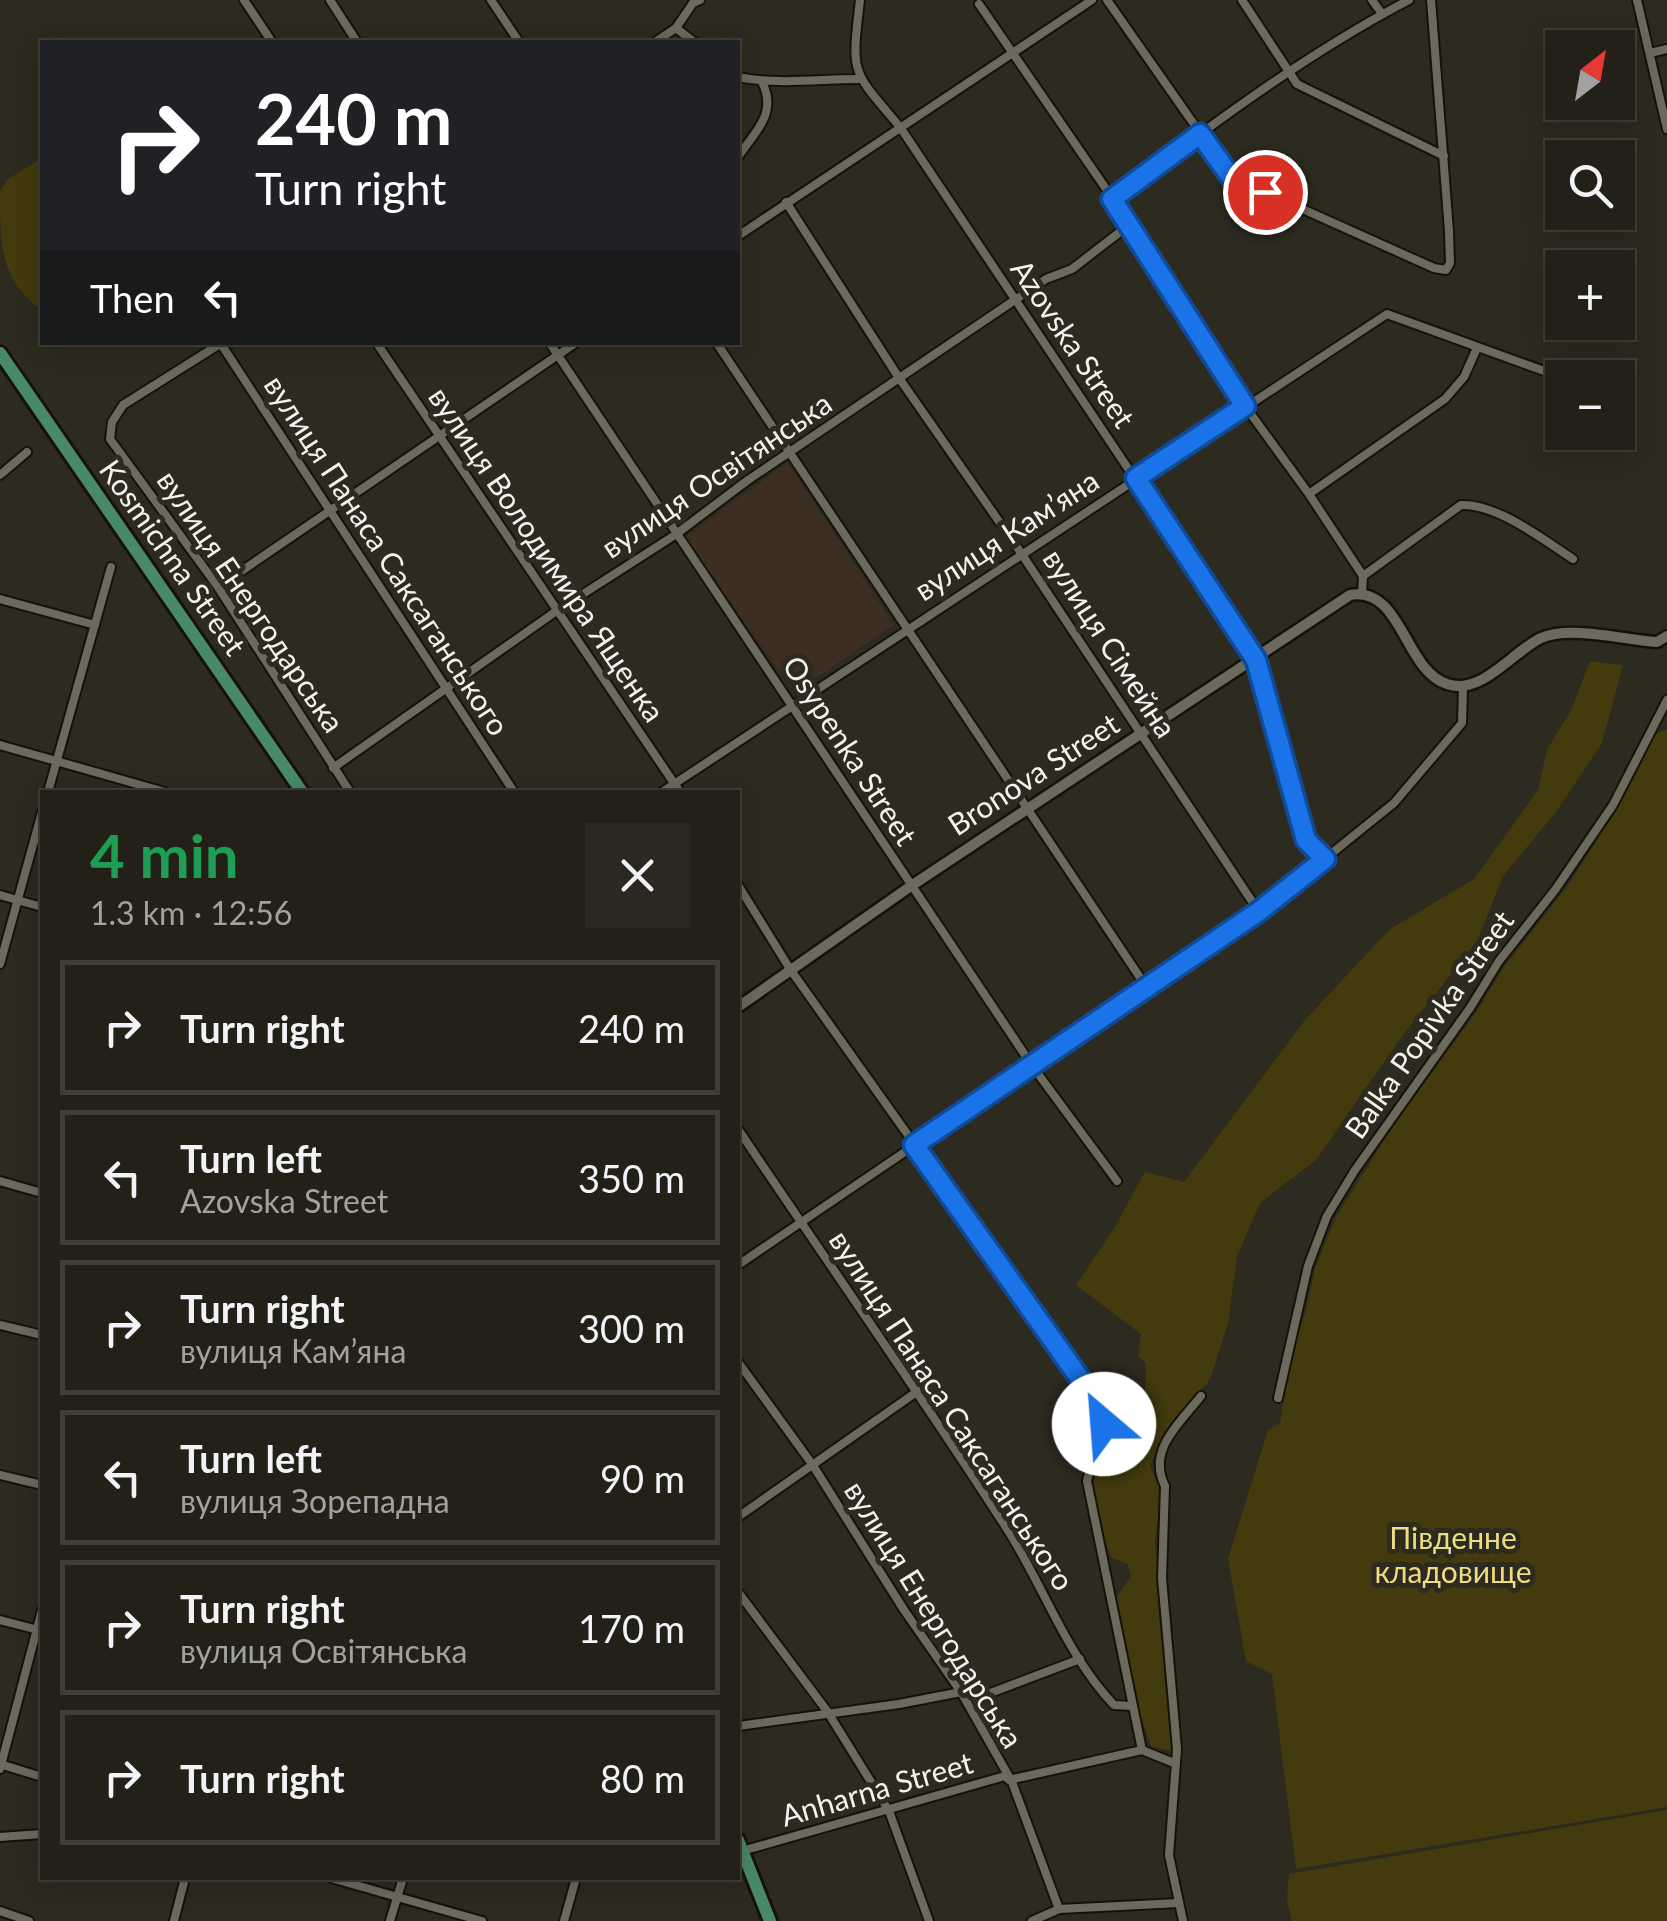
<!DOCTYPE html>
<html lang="en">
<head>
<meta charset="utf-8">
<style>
	:root { --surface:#222017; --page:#2a2820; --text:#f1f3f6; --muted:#a2a3a1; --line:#3f3e36 }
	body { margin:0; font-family:Lato,sans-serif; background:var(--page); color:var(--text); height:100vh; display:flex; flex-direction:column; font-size:38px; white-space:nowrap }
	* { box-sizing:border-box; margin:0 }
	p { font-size:32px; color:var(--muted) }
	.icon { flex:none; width:55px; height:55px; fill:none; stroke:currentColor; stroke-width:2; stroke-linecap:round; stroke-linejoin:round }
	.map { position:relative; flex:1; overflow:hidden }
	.drawer { position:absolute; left:40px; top:790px; width:700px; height:1090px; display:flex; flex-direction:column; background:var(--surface); border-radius:0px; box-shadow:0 5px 25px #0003,0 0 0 2px var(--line) }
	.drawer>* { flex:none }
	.banner { position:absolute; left:40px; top:40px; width:700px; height:305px; border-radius:0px; box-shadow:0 5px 25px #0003,0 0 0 2px var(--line); background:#202124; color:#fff; overflow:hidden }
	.needle { width:65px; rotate:31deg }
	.fabs { position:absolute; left:1545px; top:30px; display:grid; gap:20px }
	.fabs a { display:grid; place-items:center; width:90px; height:90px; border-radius:0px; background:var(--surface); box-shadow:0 5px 25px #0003,0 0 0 2px var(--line); font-size:50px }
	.pin { position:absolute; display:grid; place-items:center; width:85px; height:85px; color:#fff; margin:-42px; border:5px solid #fff; border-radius:50%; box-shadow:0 2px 10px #0007 }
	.me { position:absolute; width:110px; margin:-55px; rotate:333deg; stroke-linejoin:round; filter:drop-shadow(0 0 8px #0008) }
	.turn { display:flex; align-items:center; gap:35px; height:210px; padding:0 50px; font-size:45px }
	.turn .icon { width:130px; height:130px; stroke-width:2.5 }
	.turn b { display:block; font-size:70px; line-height:85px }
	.then { display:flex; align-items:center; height:95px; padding:0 50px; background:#0003; gap:20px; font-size:38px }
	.round { display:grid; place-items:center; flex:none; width:105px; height:105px; border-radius:0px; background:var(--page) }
	.summary { display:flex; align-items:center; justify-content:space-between; height:170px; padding:0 50px }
	h1 { font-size:60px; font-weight:700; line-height:75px; color:#1e9e55 }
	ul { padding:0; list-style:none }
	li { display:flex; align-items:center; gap:30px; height:135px; margin:0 20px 15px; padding:0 30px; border:5px solid var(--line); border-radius:0px }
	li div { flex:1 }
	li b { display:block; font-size:38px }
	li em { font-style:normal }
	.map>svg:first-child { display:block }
	.commercial { fill:#3c2f21 }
	.green { fill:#433b0e }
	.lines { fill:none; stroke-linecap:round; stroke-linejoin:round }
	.minor-casing { stroke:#151309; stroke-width:12 }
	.tertiary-casing { stroke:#151309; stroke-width:15 }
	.primary-casing { stroke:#151309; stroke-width:18 }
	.minor { stroke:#6c6a5d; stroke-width:8 }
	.tertiary { stroke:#6c6a5d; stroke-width:10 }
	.primary { stroke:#498a65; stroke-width:12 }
	.route-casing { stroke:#114b97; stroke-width:25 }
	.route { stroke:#1a73e8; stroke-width:18 }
	.labels { text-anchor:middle; stroke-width:10; stroke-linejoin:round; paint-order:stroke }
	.street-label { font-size:30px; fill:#f5f3ec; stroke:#2d2b1f }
	.park-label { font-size:30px; fill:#eedc80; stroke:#2d2b1f }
</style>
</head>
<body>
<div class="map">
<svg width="1667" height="1921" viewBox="0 0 1667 1921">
	<rect width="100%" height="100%" fill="#2d2b1f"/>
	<!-- commercial -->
	<polygon class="commercial" points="787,463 894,625 794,693 685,537"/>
	<!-- green -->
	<g class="green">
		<path d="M42,158V311C0,277 0,249 0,191L7,180Z"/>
		<path d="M1590,661L1623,665L1602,743L1556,812L1503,876L1477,941L1403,1035L1316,1160L1260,1203L1237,1257L1228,1323L1210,1380L1181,1412L1158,1446L1150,1466L1161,1493L1155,1542L1174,1736L1171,1751L1151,1746L1136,1702L1114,1600L1131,1577L1128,1564L1112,1558C1092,1513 1086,1482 1108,1437C1113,1427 1108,1431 1114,1423C1123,1412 1141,1402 1145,1387C1146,1379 1145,1370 1146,1363L1138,1356L1141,1334L1076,1285L1113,1230L1145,1172L1184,1182L1305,1020L1389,930L1474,879L1538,790L1547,750L1571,710Z"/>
		<polygon points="1667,730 1667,1807 1296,1869 1272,1674 1246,1661 1228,1559 1268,1430 1280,1423 1292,1353 1306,1311 1315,1268 1336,1217 1393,1126 1477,1011 1504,967 1569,884 1617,809 1655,734"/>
		<polygon points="1667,1810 1667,1921 1292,1921 1287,1900 1289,1874"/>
	</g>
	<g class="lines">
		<defs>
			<g id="minor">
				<polyline points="244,0 272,42"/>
				<polyline points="330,0 357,42"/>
				<polyline points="491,0 519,42"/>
				<path d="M860,0C851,76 851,69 900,127L1256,660L1306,840L1325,859"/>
				<polyline points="1107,0 1231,177 1434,268 1446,270 1450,263 1449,231 1431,0"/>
				<polyline points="1242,0 1297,84 1444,156"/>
				<polyline points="1372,0 1382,14"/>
				<polyline points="1637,0 1667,129"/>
				<polyline points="979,4 1113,199 1245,406 1309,494 1363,576 1362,593"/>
				<polyline points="676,28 693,3 700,0"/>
				<polyline points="655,42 676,28 694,42"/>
				<polyline points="1650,53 1667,49"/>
				<path d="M738,77C776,85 820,79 859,79"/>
				<path d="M738,157C755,131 778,114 762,82"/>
				<path d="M1113,199C1207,128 1304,55 1409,0"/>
				<polyline points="786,202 899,378 1021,553 1259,912"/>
				<polyline points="738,236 1092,0"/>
				<polyline points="223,342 123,405 112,422 110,439 218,587 350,792"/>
				<polyline points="376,342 680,792"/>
				<polyline points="549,342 1033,1067 1117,1181"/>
				<polyline points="716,342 1147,988"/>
				<polyline points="221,344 514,792"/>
				<polyline points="0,475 27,452"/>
				<polyline points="1309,494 1445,399 1464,377 1477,348"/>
				<path d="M1363,576L1461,505C1496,503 1544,540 1573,559"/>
				<polyline points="218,587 577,342"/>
				<polyline points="0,599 95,625"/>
				<polyline points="0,745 165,792"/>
				<polyline points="333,768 555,612 675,535 748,480 1046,279 1072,269 1129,225"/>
				<polyline points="48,792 111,567"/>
				<polyline points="662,792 1387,314 1547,372"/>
				<polyline points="738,885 790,969 1097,1401 1106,1432 1098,1437 1087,1481 1142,1750 1174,1763"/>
				<polyline points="0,895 42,907"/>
				<polyline points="0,964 42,812"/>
				<path d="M738,1129C827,1262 920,1393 1007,1529C1043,1585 1067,1656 1114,1705L1131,1706"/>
				<polyline points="0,1181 42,1193"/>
				<polyline points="738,1265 1259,912 1394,803 1462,723 1463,687"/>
				<polyline points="0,1325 42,1335"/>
				<polyline points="738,1362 812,1464 904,1610 961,1692 1012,1782 1059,1909"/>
				<polyline points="1278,1398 1308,1266 1327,1216 1355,1170 1470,1008 1499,961 1555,890 1613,805 1667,700"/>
				<polyline points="0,1475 42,1485"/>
				<polyline points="738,1517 918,1391"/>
				<polyline points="738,1592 827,1711 889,1811 929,1921"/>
				<polyline points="0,1620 42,1631"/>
				<polyline points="738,1726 899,1704 961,1692 980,1697 1080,1659"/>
				<polyline points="0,1764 42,1777"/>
				<polyline points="0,1769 42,1610"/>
				<polyline points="0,1837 42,1834"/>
				<polyline points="742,1851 1005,1776 1009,1780 1142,1750"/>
				<polyline points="331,1878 482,1921"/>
				<polyline points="0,1911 29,1921"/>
				<polyline points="174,1921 185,1878"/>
				<polyline points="390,1921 403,1878"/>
				<polyline points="564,1921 576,1878"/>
				<polyline points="1032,1921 1059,1909 1179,1903"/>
				<path d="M1183,1921L1169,1855L1177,1749L1162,1578L1165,1486C1147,1450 1179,1424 1201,1396"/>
			</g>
			<path id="tertiary" d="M738,1007L911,886L1350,595C1402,586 1404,670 1447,684C1481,696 1512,652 1541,638C1570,625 1625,640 1657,642L1667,636"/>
			<g id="primary">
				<polyline points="0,353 302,792"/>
				<polyline points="738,1840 770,1921"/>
			</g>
		</defs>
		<!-- minor casing -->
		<use href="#minor" class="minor-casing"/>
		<!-- tertiary casing -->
		<use href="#tertiary" class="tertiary-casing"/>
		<!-- primary casing -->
		<use href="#primary" class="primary-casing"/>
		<!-- minor -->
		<use href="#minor" class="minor"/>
		<!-- tertiary -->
		<use href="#tertiary" class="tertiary"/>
		<!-- primary -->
		<use href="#primary" class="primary"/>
	</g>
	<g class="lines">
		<defs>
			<polyline id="route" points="1104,1424 1096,1401 914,1145 1258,912 1325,859 1306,840 1256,660 1136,478 1245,406 1112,199 1200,134 1231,177 1265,192"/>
		</defs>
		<!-- route casing -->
		<use href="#route" class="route-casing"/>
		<!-- route -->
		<use href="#route" class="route"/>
	</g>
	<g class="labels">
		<!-- street labels -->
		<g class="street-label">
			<text transform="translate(1072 344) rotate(56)" y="10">Azovska Street</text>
			<text transform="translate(717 476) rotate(-34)" y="10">вулиця Освітянська</text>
			<text transform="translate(1007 536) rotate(-33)" y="10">вулиця Кам’яна</text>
			<text transform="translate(546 555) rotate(56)" y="10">вулиця Володимира Ященка</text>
			<text transform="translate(386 556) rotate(57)" y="10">вулиця Панаса Саксаганського</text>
			<text transform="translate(172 558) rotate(55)" y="10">Kosmichna Street</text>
			<text transform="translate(250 602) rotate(56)" y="10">вулиця Енергодарська</text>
			<text transform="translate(1109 644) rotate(57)" y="10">вулиця Сімейна</text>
			<text transform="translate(849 751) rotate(57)" y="10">Osypenka Street</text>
			<text transform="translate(1034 775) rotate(-33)" y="10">Bronova Street</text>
			<text transform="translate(1430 1025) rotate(-55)" y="10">Balka Popivka Street</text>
			<text transform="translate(951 1411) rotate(57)" y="10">вулиця Панаса Саксаганського</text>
			<text transform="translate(933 1615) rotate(58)" y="10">вулиця Енергодарська</text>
			<text transform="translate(877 1790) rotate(-16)" y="10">Anharna Street</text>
		</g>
		<!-- park labels -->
		<g class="park-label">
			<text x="1453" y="1549">Південне<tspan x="1453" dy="34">кладовище</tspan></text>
		</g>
	</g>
</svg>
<div class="fabs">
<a><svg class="needle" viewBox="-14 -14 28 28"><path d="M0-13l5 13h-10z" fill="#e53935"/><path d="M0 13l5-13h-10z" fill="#a2a3a1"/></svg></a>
<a><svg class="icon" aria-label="search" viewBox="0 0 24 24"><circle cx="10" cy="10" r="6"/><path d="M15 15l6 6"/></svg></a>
<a>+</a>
<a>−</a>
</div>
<div class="pin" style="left:1265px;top:192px;background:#d93025"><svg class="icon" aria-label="arrive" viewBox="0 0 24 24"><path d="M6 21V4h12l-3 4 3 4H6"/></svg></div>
<svg class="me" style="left:1104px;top:1424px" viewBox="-20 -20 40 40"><circle r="19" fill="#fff"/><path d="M0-13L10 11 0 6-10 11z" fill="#1a73e8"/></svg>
<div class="banner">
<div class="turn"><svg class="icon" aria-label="right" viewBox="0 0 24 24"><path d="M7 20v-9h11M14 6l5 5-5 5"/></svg><div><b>240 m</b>Turn right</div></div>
<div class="then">Then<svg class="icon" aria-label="left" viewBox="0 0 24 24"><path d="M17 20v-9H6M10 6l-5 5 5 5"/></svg></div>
</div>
<section class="drawer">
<div class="summary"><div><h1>4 min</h1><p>1.3 km · 12:56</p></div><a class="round"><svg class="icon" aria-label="close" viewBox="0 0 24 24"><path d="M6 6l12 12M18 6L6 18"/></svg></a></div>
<ul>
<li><svg class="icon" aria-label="right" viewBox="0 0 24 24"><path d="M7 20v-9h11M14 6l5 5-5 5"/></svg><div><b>Turn right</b></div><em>240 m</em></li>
<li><svg class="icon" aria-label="left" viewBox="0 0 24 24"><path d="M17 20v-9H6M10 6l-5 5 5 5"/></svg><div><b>Turn left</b><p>Azovska Street</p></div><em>350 m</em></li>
<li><svg class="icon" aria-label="right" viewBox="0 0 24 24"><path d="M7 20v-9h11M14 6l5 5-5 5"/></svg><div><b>Turn right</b><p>вулиця Кам’яна</p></div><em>300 m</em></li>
<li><svg class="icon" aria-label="left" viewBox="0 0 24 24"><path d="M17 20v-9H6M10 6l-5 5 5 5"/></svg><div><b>Turn left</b><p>вулиця Зорепадна</p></div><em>90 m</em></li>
<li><svg class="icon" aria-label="right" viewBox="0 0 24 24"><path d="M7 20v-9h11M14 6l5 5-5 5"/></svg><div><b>Turn right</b><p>вулиця Освітянська</p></div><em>170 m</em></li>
<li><svg class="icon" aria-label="right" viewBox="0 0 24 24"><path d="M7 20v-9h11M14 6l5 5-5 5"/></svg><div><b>Turn right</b></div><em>80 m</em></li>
</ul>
</section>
</div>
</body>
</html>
